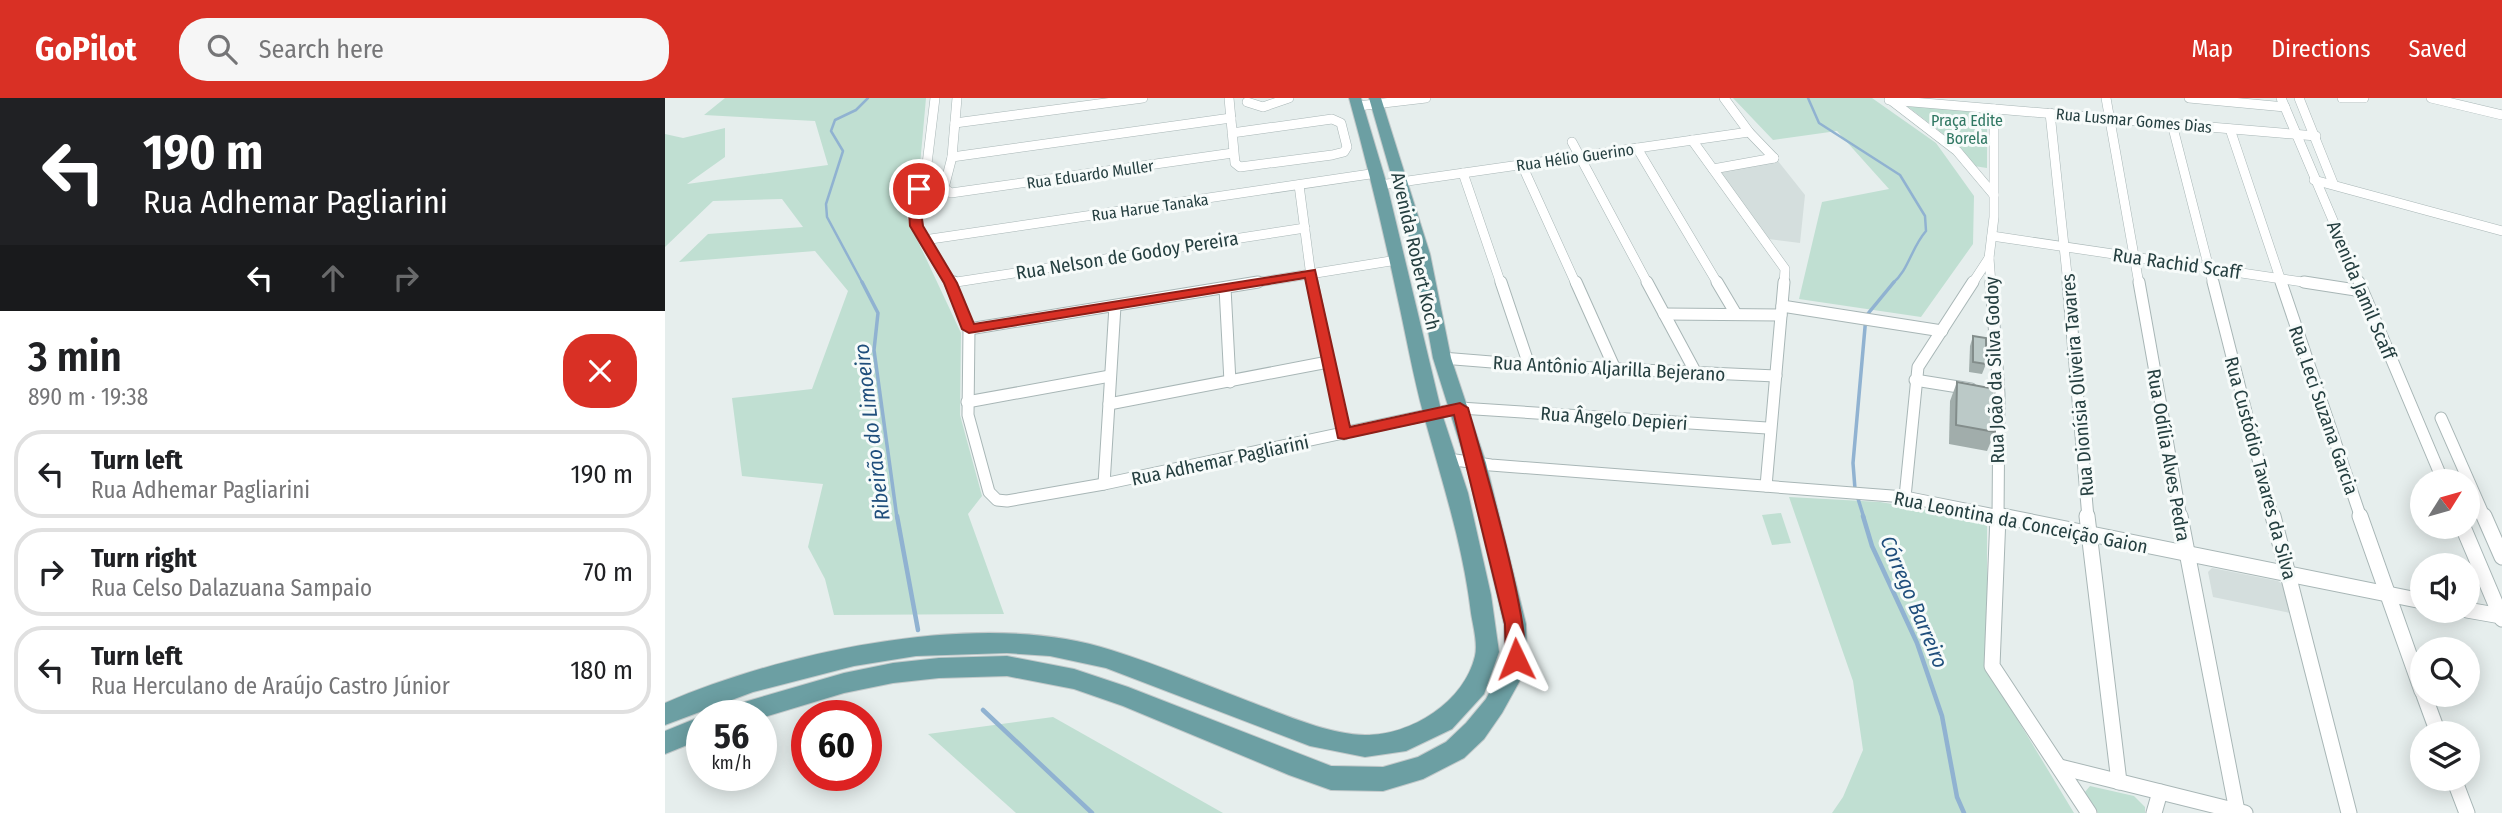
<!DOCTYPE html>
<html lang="en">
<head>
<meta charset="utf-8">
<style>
	:root { --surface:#fff; --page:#f6f6f6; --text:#202124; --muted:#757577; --line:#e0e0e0; --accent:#d93025 }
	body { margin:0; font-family:"Fira Sans Condensed",sans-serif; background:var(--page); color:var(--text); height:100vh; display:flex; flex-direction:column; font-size:26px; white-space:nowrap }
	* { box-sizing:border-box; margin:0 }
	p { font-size:23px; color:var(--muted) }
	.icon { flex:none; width:38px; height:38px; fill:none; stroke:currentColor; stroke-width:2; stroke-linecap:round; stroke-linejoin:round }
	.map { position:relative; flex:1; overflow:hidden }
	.drawer { display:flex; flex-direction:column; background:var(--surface); width:665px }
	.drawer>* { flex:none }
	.banner { background:#202124; color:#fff; overflow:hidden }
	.needle { width:46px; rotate:53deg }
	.controls { position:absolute; left:1745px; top:371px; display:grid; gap:14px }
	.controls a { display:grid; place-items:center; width:70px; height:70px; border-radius:50%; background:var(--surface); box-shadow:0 4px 18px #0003; font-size:35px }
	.speed { position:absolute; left:21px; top:602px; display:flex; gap:14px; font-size:35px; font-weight:700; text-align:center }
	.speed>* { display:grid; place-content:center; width:91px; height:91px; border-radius:50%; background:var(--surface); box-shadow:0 4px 18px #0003; line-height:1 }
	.speed small { font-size:18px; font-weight:400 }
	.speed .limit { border:10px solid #d22; background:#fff; color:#111 }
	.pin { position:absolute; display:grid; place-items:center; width:60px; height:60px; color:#fff; margin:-30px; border:4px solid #fff; border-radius:50%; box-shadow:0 2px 7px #0007 }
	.me { position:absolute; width:77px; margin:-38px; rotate:358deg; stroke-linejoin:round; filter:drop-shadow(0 0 5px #0008) }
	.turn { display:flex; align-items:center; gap:24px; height:147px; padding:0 28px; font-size:32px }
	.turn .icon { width:91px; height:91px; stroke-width:2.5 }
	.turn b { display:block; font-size:49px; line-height:60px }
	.lanes { display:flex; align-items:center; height:66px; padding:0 28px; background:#0003; justify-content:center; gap:35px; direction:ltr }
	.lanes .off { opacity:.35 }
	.round { display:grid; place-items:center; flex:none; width:74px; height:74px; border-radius:28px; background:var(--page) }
	.head { display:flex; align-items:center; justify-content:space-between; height:119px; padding:0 28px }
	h1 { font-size:42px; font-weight:600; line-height:52px }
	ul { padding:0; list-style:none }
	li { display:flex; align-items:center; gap:21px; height:88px; margin:0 14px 10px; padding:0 14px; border:4px solid var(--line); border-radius:28px }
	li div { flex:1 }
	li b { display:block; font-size:26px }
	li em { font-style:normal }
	header { display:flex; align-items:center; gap:42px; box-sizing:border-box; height:98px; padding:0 35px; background:var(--accent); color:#fff }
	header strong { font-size:33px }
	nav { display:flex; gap:38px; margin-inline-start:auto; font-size:24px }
	.search { width:490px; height:63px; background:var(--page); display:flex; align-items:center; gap:18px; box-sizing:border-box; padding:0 24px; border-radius:28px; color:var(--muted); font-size:26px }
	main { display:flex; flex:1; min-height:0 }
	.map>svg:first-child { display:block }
	.built { fill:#d4dedd }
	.green { fill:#c0dfd2 }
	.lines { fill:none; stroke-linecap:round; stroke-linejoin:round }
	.stream-far2 { stroke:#90b2d1; stroke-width:2.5 }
	.stream-far1 { stroke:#90b2d1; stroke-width:3.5 }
	.stream { stroke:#90b2d1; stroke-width:4.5 }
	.street-far2-casing { stroke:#a8b6b6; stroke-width:10 }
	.street-far1-casing { stroke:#a8b6b6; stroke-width:13 }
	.street-casing { stroke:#a8b6b6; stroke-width:17 }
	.primary-casing { stroke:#c2c9ca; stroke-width:2 }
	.street-far2 { stroke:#fff; stroke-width:9 }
	.street-far1 { stroke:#fff; stroke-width:11 }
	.street { stroke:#fff; stroke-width:15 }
	.primary { fill:#6c9fa3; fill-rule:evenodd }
	.wall { fill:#a1adab }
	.building { fill:#bbc9c7; stroke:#838d8b; stroke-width:2 }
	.route { fill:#d93025; stroke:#8d1f18; stroke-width:2 }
	.labels { text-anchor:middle; stroke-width:6; stroke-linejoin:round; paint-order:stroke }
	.far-park-label { font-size:16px; fill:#2f7762; stroke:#f7fbfa }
	.far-street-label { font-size:16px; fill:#253f40; stroke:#f7fbfa }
	.street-label { font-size:19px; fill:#253f40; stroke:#f7fbfa }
	.water-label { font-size:21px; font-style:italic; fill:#1f4e7c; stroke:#f7fbfa }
</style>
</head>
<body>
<header>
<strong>GoPilot</strong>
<div class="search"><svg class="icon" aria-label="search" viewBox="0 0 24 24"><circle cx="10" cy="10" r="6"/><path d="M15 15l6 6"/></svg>Search here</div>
<nav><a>Map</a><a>Directions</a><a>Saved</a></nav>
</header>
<main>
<section class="drawer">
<div class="banner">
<div class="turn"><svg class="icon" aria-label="left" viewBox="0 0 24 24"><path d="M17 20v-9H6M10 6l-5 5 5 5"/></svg><div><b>190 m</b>Rua Adhemar Pagliarini</div></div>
<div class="lanes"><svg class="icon" aria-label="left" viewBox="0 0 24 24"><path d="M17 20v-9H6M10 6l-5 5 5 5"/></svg><svg class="icon off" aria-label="ahead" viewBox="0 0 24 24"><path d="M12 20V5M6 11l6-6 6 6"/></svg><svg class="icon off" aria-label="right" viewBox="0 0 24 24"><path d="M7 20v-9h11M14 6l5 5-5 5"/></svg></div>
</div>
<div class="head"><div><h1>3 min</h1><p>890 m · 19:38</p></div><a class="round" style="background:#d93025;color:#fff"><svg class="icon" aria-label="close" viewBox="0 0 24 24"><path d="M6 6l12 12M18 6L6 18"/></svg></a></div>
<ul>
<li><svg class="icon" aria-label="left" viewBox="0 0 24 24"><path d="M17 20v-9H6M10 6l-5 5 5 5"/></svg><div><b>Turn left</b><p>Rua Adhemar Pagliarini</p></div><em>190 m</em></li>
<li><svg class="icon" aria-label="right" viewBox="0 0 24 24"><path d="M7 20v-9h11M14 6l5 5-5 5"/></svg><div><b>Turn right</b><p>Rua Celso Dalazuana Sampaio</p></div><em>70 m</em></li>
<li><svg class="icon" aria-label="left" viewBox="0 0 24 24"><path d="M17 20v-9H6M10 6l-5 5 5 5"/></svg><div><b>Turn left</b><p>Rua Herculano de Araújo Castro Júnior</p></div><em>180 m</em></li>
</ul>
</section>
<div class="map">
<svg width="1837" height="715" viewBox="0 0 1837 715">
	<rect width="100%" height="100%" fill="#e6eeed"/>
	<!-- built -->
	<g class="built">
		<polygon points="1113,63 1140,97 1135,145 1104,141 1054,72"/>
		<polygon points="1547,470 1613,483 1617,486 1625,515 1548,499 1543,474"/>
	</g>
	<!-- green -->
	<g class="green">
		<polygon points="60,0 261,0 255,67 246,93 242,120 296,235 295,317 317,398 303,416 339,516 169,517 160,481 143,449 158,386 77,378 67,300 147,291 183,193 150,153 14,164 43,136 138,129 117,101 48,103 0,149 0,36 18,40 60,30 60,59 22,86 163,67 150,23 39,17"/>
		<polygon points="1068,0 1207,0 1271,45 1309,98 1308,146 1256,219 1134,201 1157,104 1224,91 1172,33 1108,42"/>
		<polygon points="1242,8 1322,13 1322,70 1309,68 1277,35"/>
		<polygon points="1124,399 1215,404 1313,420 1322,427 1322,564 1328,581 1409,715 1167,715 1178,699 1198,652 1188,583"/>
		<polygon points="1116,415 1126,445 1107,447 1097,417"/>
		<polygon points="388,619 558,715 351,715 263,636"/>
		<polygon points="1425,688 1469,698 1480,709 1480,715 1433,715 1420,694"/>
	</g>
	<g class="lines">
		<!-- stream-far2 -->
		<g class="stream-far2">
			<path d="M1143,0L1154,25L1235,77L1260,118L1261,133C1246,150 1244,172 1227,186"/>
			<polyline points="198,186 162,119 161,106 178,53 166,33 170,22 191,12 203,0"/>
		</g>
		<!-- stream-far1 -->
		<g class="stream-far1">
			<polyline points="197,184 213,215 209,252 232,420"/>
			<polyline points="1199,420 1190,391 1188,365 1201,218 1229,184"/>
		</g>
		<!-- stream -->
		<g class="stream">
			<polyline points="232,418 253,532"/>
			<polyline points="1198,418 1207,448 1252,545 1277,618 1292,699 1299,715"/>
			<polyline points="318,612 427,715"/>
		</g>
		<defs>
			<g id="street-far2">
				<polyline points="270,0 262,66 254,91 250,120 255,137 285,186"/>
				<polyline points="292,0 287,59 279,90 286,95 568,55"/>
				<polyline points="564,0 570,65 575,69 667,57 679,54 682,49 676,25 667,21 567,35"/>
				<polyline points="1059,0 1084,34 1109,60"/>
				<polyline points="1441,0 1474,186"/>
				<polyline points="1524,0 1620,9"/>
				<polyline points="1616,0 1695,186"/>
				<polyline points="1634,0 1668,85"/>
				<polyline points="1677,0 1699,0"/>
				<polyline points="1766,0 1837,17"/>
				<polyline points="1224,2 1651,38"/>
				<polyline points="1227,3 1292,53 1329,97"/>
				<polyline points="582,4 598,9 624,0"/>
				<polyline points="693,8 761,0"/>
				<polyline points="1385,15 1403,186"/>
				<polyline points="290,25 478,0"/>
				<polyline points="1507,26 1548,186"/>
				<polyline points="1565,31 1617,186"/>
				<polyline points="1027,42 1120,171 1119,186"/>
				<polyline points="907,44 983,186"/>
				<polyline points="972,50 1053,186"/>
				<polyline points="287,59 566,20"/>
				<polyline points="857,67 911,186"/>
				<polyline points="1048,71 1109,60"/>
				<polyline points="798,75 836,186"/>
				<polyline points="1649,82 1837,133"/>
				<polyline points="634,87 647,186"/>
				<polyline points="715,87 1084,34"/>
				<polyline points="1327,138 1651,186"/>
				<polyline points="259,142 712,75"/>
				<polyline points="285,185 640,130"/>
				<polyline points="582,186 732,162"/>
				<polyline points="1307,186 1324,160"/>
				<polyline points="1326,186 1324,160 1329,119 1329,11"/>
			</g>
			<g id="street-far1">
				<polyline points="285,184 304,231 303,317 324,394 332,402 342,403 439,386 795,310 1102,330"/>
				<polyline points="647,184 679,336"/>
				<polyline points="836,184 864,267"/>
				<polyline points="911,184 950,271"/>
				<polyline points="982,184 1031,275"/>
				<polyline points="1052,184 1071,216"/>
				<polyline points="1326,184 1334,296 1333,420"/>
				<polyline points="1403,184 1423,420"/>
				<polyline points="1474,184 1516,420"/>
				<polyline points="1548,184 1608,420"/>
				<polyline points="1616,184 1696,420"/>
				<polyline points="1639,184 1697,193"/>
				<polyline points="1694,184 1778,383"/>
				<polyline points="285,185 289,184"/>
				<polyline points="560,190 565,284"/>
				<polyline points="1117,208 1277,233"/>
				<polyline points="999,216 1116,217"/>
				<polyline points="304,231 593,184"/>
				<polyline points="777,260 864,267 1111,278"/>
				<polyline points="1250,282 1306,291"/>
				<polyline points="302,304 445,278"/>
				<polyline points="444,306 663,264"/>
				<polyline points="1776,320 1820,420"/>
				<polyline points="783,361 826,367 1240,399 1345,420"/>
				<polyline points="439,386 450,208"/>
				<polyline points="1101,388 1119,184"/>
				<polyline points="1240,399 1253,269 1308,184"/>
			</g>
			<g id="street">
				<polyline points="1333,418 1327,568 1424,715"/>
				<polyline points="1337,418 1757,503"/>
				<polyline points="1422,418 1454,684"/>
				<polyline points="1515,418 1572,713"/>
				<polyline points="1608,418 1684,715"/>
				<polyline points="1695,418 1757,593"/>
				<polyline points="1819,418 1837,459"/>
				<polyline points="1798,429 1837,521"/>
				<polyline points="1802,512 1836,518"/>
				<polyline points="1759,597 1773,635"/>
				<polyline points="1395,669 1580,715"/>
				<polyline points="1789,681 1802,715"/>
				<polyline points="1489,715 1495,694"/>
			</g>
			<g id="primary">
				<path d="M684,0H696L722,87L777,316L803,395L826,497L834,554L819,596L787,631L741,653L700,659L645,648L441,570L385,558L342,555L251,558L189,568L88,594L0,627V605C120,553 319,510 446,552C497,568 546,589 596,608C628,620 665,636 700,637C747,637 799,604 810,558C813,545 808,528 806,515C798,447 777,383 759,318C748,278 741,237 732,197C718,131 702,65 684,0Z"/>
				<polygon points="704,0 716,0 765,156 786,260 821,365 861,526 862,561 858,577 837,615 819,641 799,660 758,681 718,693 666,692 624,677 458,608 409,591 342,578 274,580 228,585 179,595 96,620 96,618 57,618 61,610 69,607 179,575 228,565 274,560 342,558 409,571 463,589 666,668 718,669 753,659 781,644 801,625 821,601 835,574 840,561 839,526 801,365 768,260 749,156"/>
				<polygon points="37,618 37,641 0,656 0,633"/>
			</g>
		</defs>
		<!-- street-far2 casing -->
		<use href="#street-far2" class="street-far2-casing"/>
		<!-- street-far1 casing -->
		<use href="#street-far1" class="street-far1-casing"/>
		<!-- street casing -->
		<use href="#street" class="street-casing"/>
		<!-- primary casing -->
		<use href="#primary" class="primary-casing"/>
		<!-- street-far2 -->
		<use href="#street-far2" class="street-far2"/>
		<!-- street-far1 -->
		<use href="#street-far1" class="street-far1"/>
		<!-- street -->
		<use href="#street" class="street"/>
		<!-- primary -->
		<use href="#primary" class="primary"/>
	</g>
	<!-- wall -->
	<g class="wall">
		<polygon points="1308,238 1321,266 1317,276 1304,274 1305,248"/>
		<polygon points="1292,284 1330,334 1322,353 1284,346 1285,303"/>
	</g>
	<!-- building -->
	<g class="building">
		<polygon points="1308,238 1321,240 1321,266 1308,264"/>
		<polygon points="1292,284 1330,291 1330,334 1291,327"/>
	</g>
	<!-- route -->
	<path class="route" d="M254,88L260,91L256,114L258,128L292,185L309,226L650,172L685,329L795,305L803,310C814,349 871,539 858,566L851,569L844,566L841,561L840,526L789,317L679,341L673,340L640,180L304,235L297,231L279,185L245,128L244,114L248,91Z"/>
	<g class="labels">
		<!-- far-park labels -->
		<g class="far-park-label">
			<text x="1302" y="28">Praça Edite<tspan x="1302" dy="18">Borela</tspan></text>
		</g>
		<!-- far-street labels -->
		<g class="far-street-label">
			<text transform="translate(1469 22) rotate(5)" y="6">Rua Lusmar Gomes Dias</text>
			<text transform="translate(910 59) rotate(-8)" y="6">Rua Hélio Guerino</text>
			<text transform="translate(425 76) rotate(-8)" y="6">Rua Eduardo Muller</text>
			<text transform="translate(485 109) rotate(-8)" y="6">Rua Harue Tanaka</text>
		</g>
		<!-- street labels -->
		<g class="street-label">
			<text transform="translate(751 153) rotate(77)" y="7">Avenida Robert Koch</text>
			<text transform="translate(462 157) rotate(-9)" y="7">Rua Nelson de Godoy Pereira</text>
			<text transform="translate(1512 165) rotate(8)" y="7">Rua Rachid Scaff</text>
			<text transform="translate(1697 192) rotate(67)" y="7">Avenida Jamil Scaff</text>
			<text transform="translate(944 270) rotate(3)" y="7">Rua Antônio Aljarilla Bejerano</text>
			<text transform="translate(1329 272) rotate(-92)" y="7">Rua João da Silva Godoy</text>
			<text transform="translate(1412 287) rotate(-95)" y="7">Rua Dionísia Oliveira Tavares</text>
			<text transform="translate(1659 312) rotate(71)" y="7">Rua Leci Suzana Garcia</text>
			<text transform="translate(949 320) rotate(4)" y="7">Rua Ângelo Depieri</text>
			<text transform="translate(1504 357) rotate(80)" y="7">Rua Odília Alves Pedra</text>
			<text transform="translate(555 362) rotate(-12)" y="7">Rua Adhemar Pagliarini</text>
			<text transform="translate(1596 370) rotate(75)" y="7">Rua Custódio Tavares da Silva</text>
			<text transform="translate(1356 424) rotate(11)" y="7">Rua Leontina da Conceição Gaion</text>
		</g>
		<!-- water labels -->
		<g class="water-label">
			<text transform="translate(207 334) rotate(-97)" y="7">Ribeirão do Limoeiro</text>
			<text transform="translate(1249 504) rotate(67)" y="7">Córrego Barreiro</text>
		</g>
	</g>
</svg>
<div class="controls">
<a><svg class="needle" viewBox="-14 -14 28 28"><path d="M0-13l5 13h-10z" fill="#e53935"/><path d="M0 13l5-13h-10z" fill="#757577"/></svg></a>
<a><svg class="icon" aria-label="sound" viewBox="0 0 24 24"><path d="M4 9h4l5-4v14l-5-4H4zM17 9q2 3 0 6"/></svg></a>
<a><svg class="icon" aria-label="search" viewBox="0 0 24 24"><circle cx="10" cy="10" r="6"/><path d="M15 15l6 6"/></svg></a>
<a><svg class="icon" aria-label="layers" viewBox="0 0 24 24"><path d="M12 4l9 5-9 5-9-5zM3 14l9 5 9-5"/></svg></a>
</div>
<div class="speed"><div>56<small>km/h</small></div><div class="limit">60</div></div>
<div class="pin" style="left:254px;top:91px;background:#d93025"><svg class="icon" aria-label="arrive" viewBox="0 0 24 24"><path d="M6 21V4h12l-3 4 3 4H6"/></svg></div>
<svg class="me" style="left:851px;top:561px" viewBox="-20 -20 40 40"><path d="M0-17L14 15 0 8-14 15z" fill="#d93025" stroke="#fff" stroke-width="4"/></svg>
</div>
</main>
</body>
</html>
